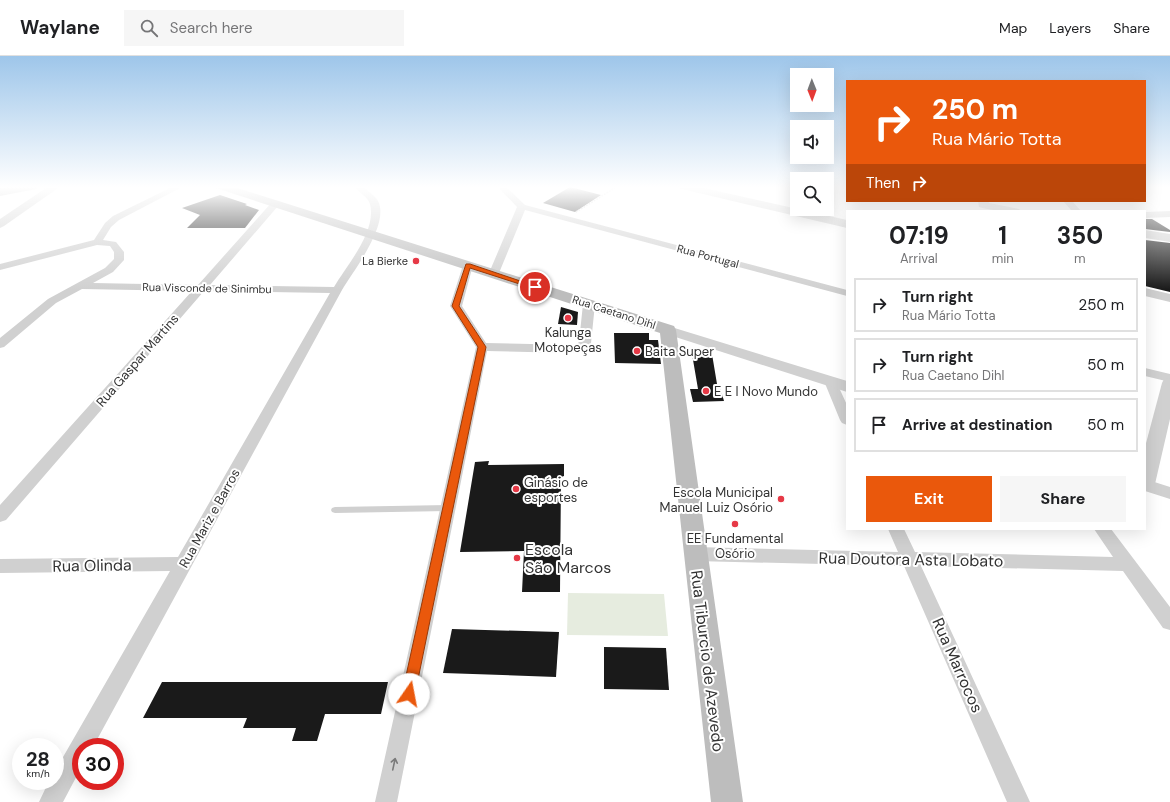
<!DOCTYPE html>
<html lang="en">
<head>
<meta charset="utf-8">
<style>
	:root { --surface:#fff; --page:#f6f6f6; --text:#202124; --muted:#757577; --line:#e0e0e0; --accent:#ea580c }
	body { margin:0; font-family:"DM Sans",sans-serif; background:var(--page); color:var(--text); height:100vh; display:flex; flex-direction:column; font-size:15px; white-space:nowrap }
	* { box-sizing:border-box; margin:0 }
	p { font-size:13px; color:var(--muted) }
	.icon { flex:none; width:22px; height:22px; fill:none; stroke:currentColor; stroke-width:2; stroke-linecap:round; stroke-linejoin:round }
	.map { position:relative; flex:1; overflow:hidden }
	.drawer { position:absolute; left:846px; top:154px; width:300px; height:320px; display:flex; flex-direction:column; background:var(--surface); border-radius:0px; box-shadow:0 4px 16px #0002 }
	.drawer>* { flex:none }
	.top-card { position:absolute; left:846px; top:24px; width:300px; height:122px; border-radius:0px; box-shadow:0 4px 16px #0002; background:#ea580c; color:#fff; overflow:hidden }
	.needle { width:26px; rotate:179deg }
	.controls { position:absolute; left:790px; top:12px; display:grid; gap:8px }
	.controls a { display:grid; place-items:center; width:44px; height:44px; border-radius:0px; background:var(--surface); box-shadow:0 4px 16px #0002; font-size:20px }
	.speed { position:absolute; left:12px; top:682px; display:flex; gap:8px; font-size:20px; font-weight:700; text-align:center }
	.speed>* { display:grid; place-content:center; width:52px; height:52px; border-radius:50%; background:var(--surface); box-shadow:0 4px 16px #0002; line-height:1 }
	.speed small { font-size:10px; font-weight:400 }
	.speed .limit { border:6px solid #d22; background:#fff; color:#111 }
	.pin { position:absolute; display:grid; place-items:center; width:34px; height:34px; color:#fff; margin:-17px; border:2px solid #fff; border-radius:50%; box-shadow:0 1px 4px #0007 }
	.me { position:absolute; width:44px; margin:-22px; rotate:12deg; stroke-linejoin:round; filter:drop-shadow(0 0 3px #0008) }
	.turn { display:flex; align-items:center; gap:14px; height:84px; padding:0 20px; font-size:18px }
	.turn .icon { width:52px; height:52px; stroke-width:2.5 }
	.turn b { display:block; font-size:28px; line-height:34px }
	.then { display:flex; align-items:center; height:38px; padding:0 20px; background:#0003; gap:8px; font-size:15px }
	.eta { display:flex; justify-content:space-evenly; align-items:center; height:68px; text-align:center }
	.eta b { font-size:24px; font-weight:700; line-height:28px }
	.primary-button { display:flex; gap:8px; margin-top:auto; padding:8px 20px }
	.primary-button a { flex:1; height:46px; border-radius:0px; background:var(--accent); color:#fff; font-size:16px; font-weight:700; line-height:46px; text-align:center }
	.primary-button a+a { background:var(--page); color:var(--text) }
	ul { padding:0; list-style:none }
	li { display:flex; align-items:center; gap:12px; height:54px; margin:0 8px 6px; padding:0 12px; border:2px solid var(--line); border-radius:0px }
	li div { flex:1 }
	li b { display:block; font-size:15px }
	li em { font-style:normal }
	header { display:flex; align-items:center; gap:24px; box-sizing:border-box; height:56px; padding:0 20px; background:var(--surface); border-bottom:1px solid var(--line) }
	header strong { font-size:19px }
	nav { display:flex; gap:22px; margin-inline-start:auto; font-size:14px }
	.search { width:280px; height:36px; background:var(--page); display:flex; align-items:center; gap:10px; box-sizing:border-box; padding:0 14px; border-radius:0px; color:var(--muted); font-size:15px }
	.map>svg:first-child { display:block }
	.green { fill:#e6ecdf }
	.building { fill:#1a1a1a }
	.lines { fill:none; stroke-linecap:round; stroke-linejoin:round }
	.path { stroke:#cdcdcd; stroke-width:1.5; stroke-dasharray:1.5 1.5; stroke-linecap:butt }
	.service { fill:#d0d0d0; fill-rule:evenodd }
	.minor { fill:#d0d0d0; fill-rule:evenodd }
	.tertiary { fill:#d0d0d0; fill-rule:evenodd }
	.secondary { fill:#bdbdbd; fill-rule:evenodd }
	.primary { fill:#ababab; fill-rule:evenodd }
	.oneway { stroke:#7a7a7a }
	.route { fill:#ea580c; stroke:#983908 }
	.poi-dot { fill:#e63946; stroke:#fff; stroke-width:1.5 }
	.labels { text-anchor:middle; stroke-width:4; stroke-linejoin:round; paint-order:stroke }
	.far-street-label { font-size:11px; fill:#333; stroke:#fff }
	.far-poi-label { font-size:11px; fill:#333; stroke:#fff; text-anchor:end }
	.poi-label { font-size:13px; fill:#333; stroke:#fff; text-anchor:start }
	.street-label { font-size:13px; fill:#333; stroke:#fff }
	.near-poi-label { font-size:16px; fill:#333; stroke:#fff; text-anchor:start }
	.near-street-label { font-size:16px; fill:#333; stroke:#fff }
</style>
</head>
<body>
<header>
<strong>Waylane</strong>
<div class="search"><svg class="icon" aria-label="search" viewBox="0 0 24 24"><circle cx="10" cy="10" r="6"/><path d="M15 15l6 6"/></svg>Search here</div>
<nav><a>Map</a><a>Layers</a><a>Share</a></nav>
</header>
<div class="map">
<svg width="1170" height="746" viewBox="0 0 1170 746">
	<rect width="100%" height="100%" fill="#fff"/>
	<!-- green -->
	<polygon class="green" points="568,537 664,538 668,580 567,579"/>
	<!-- building -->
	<g class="building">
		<polygon points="570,131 601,139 575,156 543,147"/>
		<polygon points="220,139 247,148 245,149 259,154 245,172 187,172 200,159 182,152"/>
		<polygon points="1145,163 1152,163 1170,174 1170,176 1145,173"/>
		<polygon points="1145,184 1170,187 1170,236 1145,230"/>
		<polygon points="561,251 578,256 577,269 558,268"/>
		<polygon points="614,277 649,277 649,284 658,284 661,308 615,307"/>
		<polygon points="692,298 712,298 717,328 719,328 724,345 693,346 690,333 698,333"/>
		<polygon points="489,405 488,409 564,408 564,420 561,421 560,536 522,536 524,495 460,496 475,406"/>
		<polygon points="452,573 559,576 556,621 443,617"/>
		<polygon points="604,591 666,592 669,634 604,633"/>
		<polygon points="162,626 388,626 381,658 325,658 317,685 292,685 296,672 243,672 247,662 143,662"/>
	</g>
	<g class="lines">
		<!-- path -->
		<polyline class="path" points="576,156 618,130"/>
		<!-- service -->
		<polygon class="service" points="448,449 451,450 452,452 451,454 448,455 335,457 332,456 331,454 332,452 335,451"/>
		<!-- minor -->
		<g class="minor">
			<path d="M174,130H184L119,164L111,171L103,184L116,186L124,196V204L113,216L93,227L198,229L272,146L275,145L279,148L278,150L210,229L334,231C347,209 377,175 370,148C368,141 358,136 354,130H362C367,134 375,140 378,145C390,168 354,214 342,234L93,691H81V712L63,746H39L49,725H55V715L170,515L0,517V503L178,501L330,237L204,235L6,464L0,466V449L192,235L82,233L56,247L4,291L0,292V282L48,243L105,212L114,203V196L110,190L97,189L0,214V208L94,184L105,167L113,160Z"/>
			<polygon points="497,130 505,130 525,149 847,234 847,240 525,154 499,217 494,220 490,219 489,217 517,151"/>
			<polygon points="1063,145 1072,145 1081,155 1072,155"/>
			<polygon points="1170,155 1170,161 1145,162 1145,156"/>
			<polygon points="468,206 473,209 462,250 486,287 576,289 579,286 583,248 589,245 595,248 591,287 583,295 569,297 487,295 397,746 375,746 476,291 450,250 463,209"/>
			<polygon points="1145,312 1170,318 1170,326 1145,320"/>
			<polygon points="830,321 835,322 836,325 847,349 847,369 842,367 840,364 824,325 825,322"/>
			<polygon points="1145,423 1170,431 1170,443 1145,435"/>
			<polygon points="888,473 904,473 915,496 1113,501 1094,473 1111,473 1170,551 1170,574 1163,572 1123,515 921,510 1030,746 1007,746 904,510 695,505 689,503 687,498 689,493 695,491 898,496"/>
		</g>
		<!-- tertiary -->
		<g class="tertiary">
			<polygon points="49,130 61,130 4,170 0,172 0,163"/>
			<polygon points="677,130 695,130 847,164 847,172 682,133 678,132"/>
			<path d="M978,145H988L989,147L1019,153L1021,155C1006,155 993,155 979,151Z"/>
			<polygon points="1145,174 1170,178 1170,186 1145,182"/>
			<polygon points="1145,232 1170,238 1170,246 1145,240"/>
			<polygon points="668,270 847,325 847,336 663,277 661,274 663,271"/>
			<polygon points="1170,322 1170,363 1155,428 1152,433 1145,435 1145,391 1162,327 1164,323"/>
		</g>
		<!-- secondary -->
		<polygon class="secondary" points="214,130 231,130 674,270 676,274 743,746 711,746 660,277 216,132"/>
		<!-- primary -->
		<polygon class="primary" points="12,130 37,130 36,133 0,140 0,132"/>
	</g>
	<!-- one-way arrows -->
	<defs><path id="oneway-shaft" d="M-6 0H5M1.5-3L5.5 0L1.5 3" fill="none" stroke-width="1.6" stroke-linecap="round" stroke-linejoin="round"/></defs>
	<use class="oneway" href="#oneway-shaft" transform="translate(394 708) rotate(-78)"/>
	<!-- sky -->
	<linearGradient id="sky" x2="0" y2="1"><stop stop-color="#9ec6ea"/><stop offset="0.56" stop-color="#fff"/><stop offset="1" stop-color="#fff" stop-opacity="0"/></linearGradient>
	<rect width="1170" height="234" fill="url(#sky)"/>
	<!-- route -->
	<polygon class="route" points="466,208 470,208 538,231 532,232 470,212 459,250 486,291 415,638 413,643 409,645 404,643 402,638 478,291 452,250"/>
	<!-- markers -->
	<g class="poi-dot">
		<circle cx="416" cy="205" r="4"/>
		<circle cx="568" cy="262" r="4"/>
		<circle cx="637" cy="295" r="4"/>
		<circle cx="706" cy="335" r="4"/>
		<circle cx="516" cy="433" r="4"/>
		<circle cx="781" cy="443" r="4"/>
		<circle cx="735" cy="468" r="4"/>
		<circle cx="517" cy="502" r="4"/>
	</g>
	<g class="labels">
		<!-- far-street labels -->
		<g class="far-street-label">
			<text transform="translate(708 200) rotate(15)" y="4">Rua Portugal</text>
			<text transform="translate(207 232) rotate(1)" y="4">Rua Visconde de Sinimbu</text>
			<text transform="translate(614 256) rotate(18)" y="4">Rua Caetano Dihl</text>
		</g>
		<!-- far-poi labels -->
		<g class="far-poi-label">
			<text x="408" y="209">La Bierke</text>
		</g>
		<!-- poi labels -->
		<g class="poi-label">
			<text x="568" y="281" text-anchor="middle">Kalunga<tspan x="568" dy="15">Motopeças</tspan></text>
			<text x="645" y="300">Baita Super</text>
			<text x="714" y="340">E E I Novo Mundo</text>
			<text x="524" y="431">Ginásio de<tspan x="524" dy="15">esportes</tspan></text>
			<text x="773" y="441" text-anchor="end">Escola Municipal<tspan x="773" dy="15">Manuel Luiz Osório</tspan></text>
			<text x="735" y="487" text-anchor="middle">EE Fundamental<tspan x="735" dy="15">Osório</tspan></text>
		</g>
		<!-- street labels -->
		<g class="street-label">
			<text transform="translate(137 304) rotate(-49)" y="5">Rua Gaspar Martins</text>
			<text transform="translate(209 462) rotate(-61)" y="5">Rua Mariz e Barros</text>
		</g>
		<!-- near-poi labels -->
		<g class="near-poi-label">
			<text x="525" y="499">Escola<tspan x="525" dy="18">São Marcos</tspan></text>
		</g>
		<!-- near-street labels -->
		<g class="near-street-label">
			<text transform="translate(911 503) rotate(1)" y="6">Rua Doutora Asta Lobato</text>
			<text transform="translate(92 509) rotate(-1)" y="6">Rua Olinda</text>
			<text transform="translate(708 605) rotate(83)" y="6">Rua Tiburcio de Azevedo</text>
			<text transform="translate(958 609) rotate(66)" y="6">Rua Marrocos</text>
		</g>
	</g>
</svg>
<div class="controls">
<a><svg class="needle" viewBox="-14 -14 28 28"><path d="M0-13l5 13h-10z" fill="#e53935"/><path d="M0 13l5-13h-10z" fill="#757577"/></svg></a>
<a><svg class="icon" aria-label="sound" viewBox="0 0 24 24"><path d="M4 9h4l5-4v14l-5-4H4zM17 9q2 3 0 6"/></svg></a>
<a><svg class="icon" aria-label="search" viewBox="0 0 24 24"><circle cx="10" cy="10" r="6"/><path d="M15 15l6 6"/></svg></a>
</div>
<div class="speed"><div>28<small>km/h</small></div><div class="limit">30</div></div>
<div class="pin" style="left:535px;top:231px;background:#d93025"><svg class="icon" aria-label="arrive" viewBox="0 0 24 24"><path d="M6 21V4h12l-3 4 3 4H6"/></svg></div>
<svg class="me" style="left:409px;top:638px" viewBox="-20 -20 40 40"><circle r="19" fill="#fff"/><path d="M0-13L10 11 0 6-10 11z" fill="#ea580c"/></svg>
<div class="top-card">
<div class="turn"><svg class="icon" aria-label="right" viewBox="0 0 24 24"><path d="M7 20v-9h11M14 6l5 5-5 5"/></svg><div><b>250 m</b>Rua Mário Totta</div></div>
<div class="then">Then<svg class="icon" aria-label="right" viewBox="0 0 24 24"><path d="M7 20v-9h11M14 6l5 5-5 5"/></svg></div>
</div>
<section class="drawer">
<div class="eta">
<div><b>07:19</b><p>Arrival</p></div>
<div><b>1</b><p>min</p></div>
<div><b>350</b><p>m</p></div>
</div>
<ul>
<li><svg class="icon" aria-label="right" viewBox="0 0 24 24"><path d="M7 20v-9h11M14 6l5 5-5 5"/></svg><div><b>Turn right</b><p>Rua Mário Totta</p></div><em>250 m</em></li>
<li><svg class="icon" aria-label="right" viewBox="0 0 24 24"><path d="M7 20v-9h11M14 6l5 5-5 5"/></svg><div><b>Turn right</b><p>Rua Caetano Dihl</p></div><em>50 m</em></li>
<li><svg class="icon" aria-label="arrive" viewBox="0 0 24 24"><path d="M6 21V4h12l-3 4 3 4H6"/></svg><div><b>Arrive at destination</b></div><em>50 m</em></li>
</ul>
<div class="primary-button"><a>Exit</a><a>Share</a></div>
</section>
</div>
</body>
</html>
